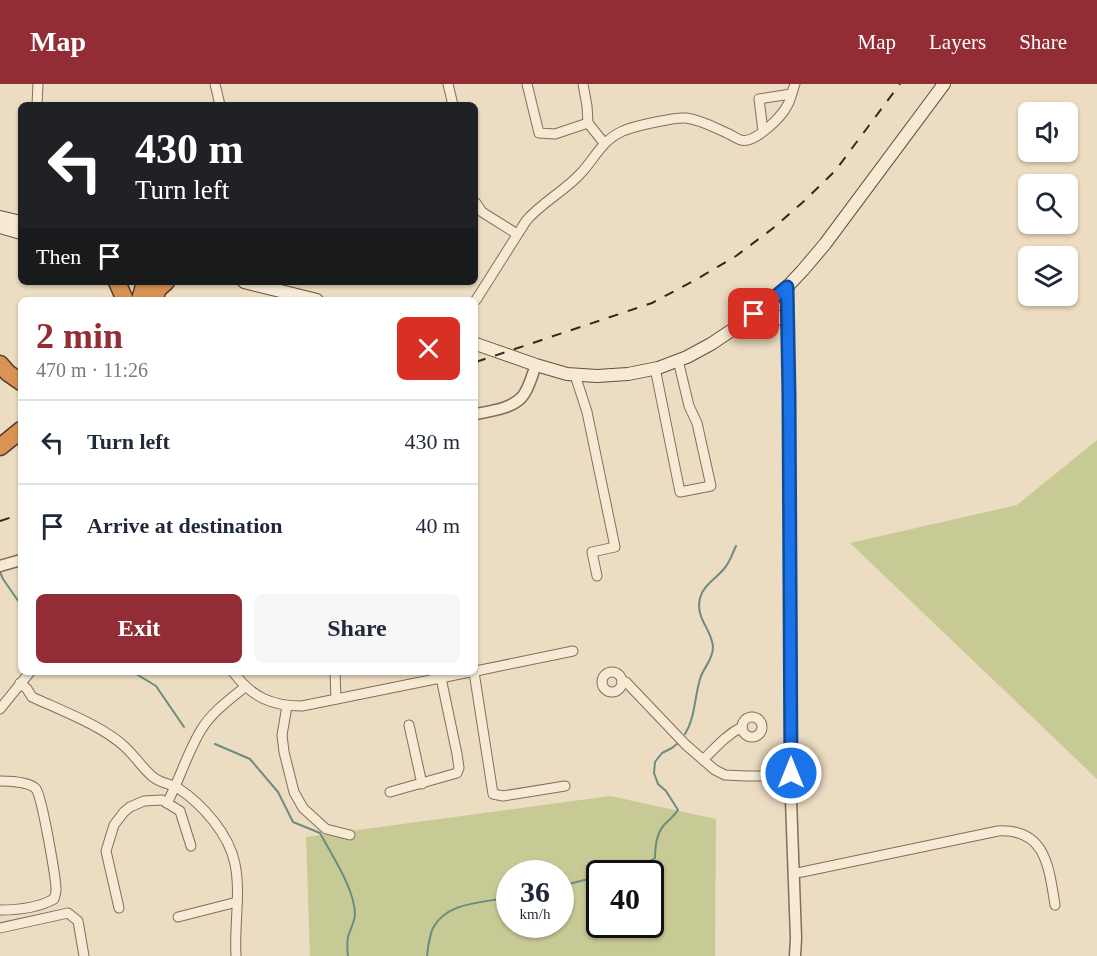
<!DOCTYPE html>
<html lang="en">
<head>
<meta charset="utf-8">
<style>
	:root { --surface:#fff; --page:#f6f6f7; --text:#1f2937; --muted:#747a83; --line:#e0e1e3; --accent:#922c35 }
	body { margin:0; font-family:Georgia,serif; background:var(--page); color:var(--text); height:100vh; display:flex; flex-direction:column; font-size:22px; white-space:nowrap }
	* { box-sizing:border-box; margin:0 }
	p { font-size:20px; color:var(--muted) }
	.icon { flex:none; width:33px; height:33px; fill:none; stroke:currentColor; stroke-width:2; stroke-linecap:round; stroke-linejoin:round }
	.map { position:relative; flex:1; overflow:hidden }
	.sheet { position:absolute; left:18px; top:213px; width:460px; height:378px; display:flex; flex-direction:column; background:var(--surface); border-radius:9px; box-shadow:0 2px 4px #0004 }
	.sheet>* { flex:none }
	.banner { position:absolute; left:18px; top:18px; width:460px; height:183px; border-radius:9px; box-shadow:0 2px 4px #0004; background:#202124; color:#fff; overflow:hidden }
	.tools { position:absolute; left:1018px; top:18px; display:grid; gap:12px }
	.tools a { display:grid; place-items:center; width:60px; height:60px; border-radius:9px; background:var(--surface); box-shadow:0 2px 4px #0004; font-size:30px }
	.speed { position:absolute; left:496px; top:776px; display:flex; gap:12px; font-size:30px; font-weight:700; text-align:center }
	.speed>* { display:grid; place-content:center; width:78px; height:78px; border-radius:50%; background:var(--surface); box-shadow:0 2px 4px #0004; line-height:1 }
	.speed small { font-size:15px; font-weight:400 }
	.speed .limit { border:3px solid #111; border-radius:9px; background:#fff; color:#111 }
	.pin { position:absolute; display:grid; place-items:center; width:51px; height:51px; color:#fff; margin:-26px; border-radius:12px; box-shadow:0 3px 9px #0006 }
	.me { position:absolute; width:66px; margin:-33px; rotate:0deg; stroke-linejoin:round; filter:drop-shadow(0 0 4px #0008) }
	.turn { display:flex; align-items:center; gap:21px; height:126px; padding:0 18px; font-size:27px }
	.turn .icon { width:78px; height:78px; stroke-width:2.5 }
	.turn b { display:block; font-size:42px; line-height:51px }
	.then { display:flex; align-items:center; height:57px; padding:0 18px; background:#0003; gap:12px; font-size:22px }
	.round { display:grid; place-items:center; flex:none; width:63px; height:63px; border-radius:9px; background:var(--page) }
	.head { display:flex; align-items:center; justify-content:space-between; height:102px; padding:0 18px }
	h1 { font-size:36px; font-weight:700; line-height:45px; color:var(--accent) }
	.primary-button { display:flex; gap:12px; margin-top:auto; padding:12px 18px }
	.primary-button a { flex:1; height:69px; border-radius:9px; background:var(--accent); color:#fff; font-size:24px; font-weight:700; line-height:69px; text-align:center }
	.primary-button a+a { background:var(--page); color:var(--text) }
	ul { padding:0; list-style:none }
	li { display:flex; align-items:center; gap:18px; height:84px; padding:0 18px; border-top:2px solid var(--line) }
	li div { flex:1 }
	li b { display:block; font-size:22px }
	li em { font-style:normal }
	header { display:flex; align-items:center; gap:36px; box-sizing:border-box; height:84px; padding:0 30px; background:var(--accent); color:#fff }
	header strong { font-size:28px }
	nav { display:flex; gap:33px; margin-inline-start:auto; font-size:21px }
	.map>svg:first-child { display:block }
	.green { fill:#c8ca96; fill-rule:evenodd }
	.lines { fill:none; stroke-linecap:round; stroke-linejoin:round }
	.stream { stroke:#6c8c82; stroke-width:2 }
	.minor-casing { stroke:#856d5a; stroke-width:11 }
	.tertiary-casing { stroke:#856d5a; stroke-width:13 }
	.secondary-casing { stroke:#674f3d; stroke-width:14 }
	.motorway-casing { stroke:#533c2e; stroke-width:19 }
	.minor { stroke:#f7ead5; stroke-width:9 }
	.tertiary { stroke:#f7ead5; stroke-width:10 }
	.secondary { stroke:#f7ead5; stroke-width:12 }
	.motorway { stroke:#d99455; stroke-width:16 }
	.rail { stroke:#35271e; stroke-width:2; stroke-dasharray:10 10; stroke-linecap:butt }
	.route-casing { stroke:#114b97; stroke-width:15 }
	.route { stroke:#1a73e8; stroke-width:10 }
</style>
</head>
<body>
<header>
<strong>Map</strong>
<nav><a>Map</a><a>Layers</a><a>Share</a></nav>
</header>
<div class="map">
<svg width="1097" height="872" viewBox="0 0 1097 872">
	<rect width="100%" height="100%" fill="#ecdcc2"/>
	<!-- green -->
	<g class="green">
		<polygon points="1097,356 1097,695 850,459 1017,421"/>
		<path d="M610,712L716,735L715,872H310L306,753ZM510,789H561V840H510ZM600,789H651V840H600Z"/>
	</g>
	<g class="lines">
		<!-- stream -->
		<g class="stream">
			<polyline points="0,488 3,495 21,521"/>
			<polyline points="133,588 156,602 184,643"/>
			<path d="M685,650C696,632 694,612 701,592C705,582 713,575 713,563C712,545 695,535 700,514C703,502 715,495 723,486C730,479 732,470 736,462"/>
			<path d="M215,660L250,675L278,708L293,738L320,749C332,772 355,805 355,831C354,839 350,846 348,853C347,860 347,866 348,872"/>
			<path d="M615,789L636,785L655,774C655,763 657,749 664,741C669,736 674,732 678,726L666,707L658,700L654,689L655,678L662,669L672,664L678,659"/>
			<polyline points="561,802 600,792"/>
			<path d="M427,872C428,863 429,853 433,844C447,817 485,819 510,813"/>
		</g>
		<defs>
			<g id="minor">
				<polyline points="215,0 220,21"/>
				<polyline points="448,0 453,21"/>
				<polyline points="527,0 539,49 555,50 588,39"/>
				<polyline points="583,0 587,22 588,39"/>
				<polyline points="37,21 38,0"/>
				<polyline points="588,39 604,59"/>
				<polyline points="763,47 759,15 791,10"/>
				<polyline points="476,119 482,128 517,150"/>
				<path d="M476,216L526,137C542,118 565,107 581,89C595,74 603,55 623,47C634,42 675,33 686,34C702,36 715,44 729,50C733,52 737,55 741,56C755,60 781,33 787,22C791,16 792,7 795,0"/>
				<polyline points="655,284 680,408 711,402 697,339 689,322 678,276"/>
				<polyline points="575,291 587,328 615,463 592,468 597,492"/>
				<polyline points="476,587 573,567"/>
				<path d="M233,588C252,613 271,622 302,622L470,588"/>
				<polyline points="335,588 336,615"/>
				<polyline points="474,588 493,710 503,712 565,702"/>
				<circle cx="612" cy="598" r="10"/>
				<polyline points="622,598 626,598 686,661 715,686 725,691 746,692 791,692"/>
				<path d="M20,599L27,605L32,613C60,626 103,642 125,663C135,672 143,685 153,693C162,700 172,700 178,704C203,721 229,750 235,780C241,810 234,841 236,872"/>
				<polyline points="287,622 282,651 284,668 294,708 303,724 326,745 350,751"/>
				<polyline points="0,625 30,588"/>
				<circle cx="752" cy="643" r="10"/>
				<polyline points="409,641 422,700"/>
				<path d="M703,676C716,663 726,651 742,643"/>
				<path d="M0,697C9,697 30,698 36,705C42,713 56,794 56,806C56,810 55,811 54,815C38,824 18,826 0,826"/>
				<polyline points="390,708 457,689 459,684 457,670 441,594"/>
				<path d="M167,719C180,695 187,669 201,646C212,628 229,616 245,603"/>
				<path d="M794,789L802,788L998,747C1046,744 1049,784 1055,821"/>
				<polyline points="119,824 106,767 114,741 124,728 130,723 144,717 162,716 180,727 191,762"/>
				<polyline points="178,833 237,818"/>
				<polyline points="0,844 68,829 78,837 84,872"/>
			</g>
			<g id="tertiary">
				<polyline points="787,203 789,299 791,716 796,854 795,872"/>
				<path d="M476,330C490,327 511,325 522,313C529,305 532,291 536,281"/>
				<polyline points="0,482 21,476"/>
			</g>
			<g id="secondary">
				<polyline points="0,133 21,138"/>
				<polyline points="0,143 21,149"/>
				<polyline points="244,198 317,216"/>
				<path d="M754,230C768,229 777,230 788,239"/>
				<polyline points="476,260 536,281 567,290 597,292 628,290 658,284 687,273 711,260 747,236 787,203 803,186 825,160 944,0"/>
			</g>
			<g id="motorway">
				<polyline points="117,198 125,216"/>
				<polyline points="140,216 145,198"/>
				<polyline points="154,216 158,205 166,198"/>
				<polyline points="0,280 8,289 21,298"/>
				<polyline points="0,363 21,346"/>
			</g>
		</defs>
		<!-- minor casing -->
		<use href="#minor" class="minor-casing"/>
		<!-- tertiary casing -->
		<use href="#tertiary" class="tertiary-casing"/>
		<!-- secondary casing -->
		<use href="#secondary" class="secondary-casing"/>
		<!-- motorway casing -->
		<use href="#motorway" class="motorway-casing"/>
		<!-- minor -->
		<use href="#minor" class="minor"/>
		<!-- tertiary -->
		<use href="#tertiary" class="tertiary"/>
		<!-- secondary -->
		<use href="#secondary" class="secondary"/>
		<!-- motorway -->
		<use href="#motorway" class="motorway"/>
		<!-- rail -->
		<g class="rail">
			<polyline points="476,278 652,219 697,195 736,172 772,145 802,119 835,87 900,0"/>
			<polyline points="0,437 21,430"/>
		</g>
	</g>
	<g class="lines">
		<defs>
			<polyline id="route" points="754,230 787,203 789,313 791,689"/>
		</defs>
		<!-- route casing -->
		<use href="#route" class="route-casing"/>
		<!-- route -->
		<use href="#route" class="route"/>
	</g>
</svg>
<div class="tools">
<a><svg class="icon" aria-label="sound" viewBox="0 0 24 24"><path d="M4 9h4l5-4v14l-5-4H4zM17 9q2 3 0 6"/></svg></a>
<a><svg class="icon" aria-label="search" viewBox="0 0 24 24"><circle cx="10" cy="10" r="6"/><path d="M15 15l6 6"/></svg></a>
<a><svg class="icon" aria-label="layers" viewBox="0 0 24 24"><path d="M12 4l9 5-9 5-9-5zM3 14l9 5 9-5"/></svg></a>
</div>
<div class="speed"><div>36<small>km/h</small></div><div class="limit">40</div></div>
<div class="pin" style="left:754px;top:230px;background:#d93025"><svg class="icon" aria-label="arrive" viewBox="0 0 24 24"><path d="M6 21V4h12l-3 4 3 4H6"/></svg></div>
<svg class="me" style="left:791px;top:689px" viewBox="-20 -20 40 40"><circle r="17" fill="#1a73e8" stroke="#fff" stroke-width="3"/><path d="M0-11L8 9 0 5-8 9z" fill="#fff"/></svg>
<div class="banner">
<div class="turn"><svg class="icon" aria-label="left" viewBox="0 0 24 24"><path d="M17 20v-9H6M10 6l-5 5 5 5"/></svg><div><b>430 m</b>Turn left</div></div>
<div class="then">Then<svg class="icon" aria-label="arrive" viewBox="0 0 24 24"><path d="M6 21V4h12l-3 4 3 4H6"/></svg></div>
</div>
<section class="sheet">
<div class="head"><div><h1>2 min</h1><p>470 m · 11:26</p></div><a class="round" style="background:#d93025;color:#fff"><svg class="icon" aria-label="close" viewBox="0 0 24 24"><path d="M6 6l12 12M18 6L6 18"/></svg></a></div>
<ul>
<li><svg class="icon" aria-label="left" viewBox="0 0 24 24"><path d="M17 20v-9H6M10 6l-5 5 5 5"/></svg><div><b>Turn left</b></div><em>430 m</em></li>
<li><svg class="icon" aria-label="arrive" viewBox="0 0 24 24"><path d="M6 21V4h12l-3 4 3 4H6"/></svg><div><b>Arrive at destination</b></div><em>40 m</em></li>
</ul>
<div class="primary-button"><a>Exit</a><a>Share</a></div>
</section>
</div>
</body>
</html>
